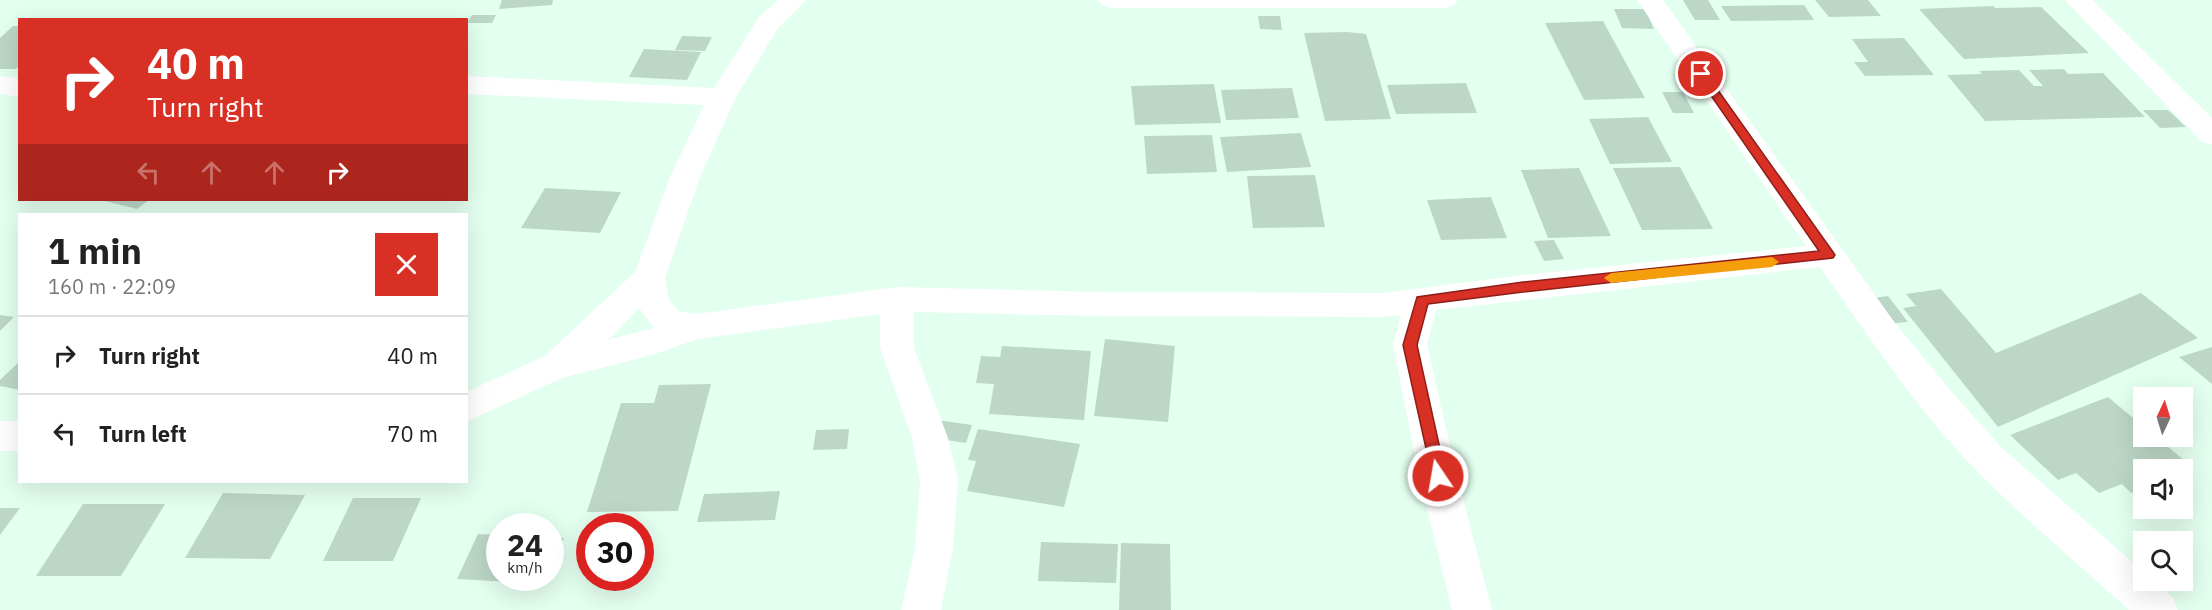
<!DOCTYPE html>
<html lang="en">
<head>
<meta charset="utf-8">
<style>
	:root { --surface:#fff; --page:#f6f6f6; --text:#222; --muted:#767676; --line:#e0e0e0 }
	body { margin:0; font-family:"IBM Plex Sans",sans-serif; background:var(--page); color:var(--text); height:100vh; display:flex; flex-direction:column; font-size:22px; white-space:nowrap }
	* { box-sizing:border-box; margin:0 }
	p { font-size:20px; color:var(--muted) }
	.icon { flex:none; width:33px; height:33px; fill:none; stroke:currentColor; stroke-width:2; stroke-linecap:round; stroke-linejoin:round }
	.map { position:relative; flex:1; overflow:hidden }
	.panel { position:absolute; left:18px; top:213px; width:450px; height:270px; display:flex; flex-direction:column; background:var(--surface); border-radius:0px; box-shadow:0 6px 24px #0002 }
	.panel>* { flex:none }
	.guide { position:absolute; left:18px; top:18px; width:450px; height:183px; border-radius:0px; box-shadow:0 6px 24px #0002; background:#d93025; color:#fff; overflow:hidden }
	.needle { width:39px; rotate:4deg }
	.buttons { position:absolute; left:2133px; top:387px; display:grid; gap:12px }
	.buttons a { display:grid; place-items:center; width:60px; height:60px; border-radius:0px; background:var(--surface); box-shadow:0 6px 24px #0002; font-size:30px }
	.speed { position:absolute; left:486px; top:513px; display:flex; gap:12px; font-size:30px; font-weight:700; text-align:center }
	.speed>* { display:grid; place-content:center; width:78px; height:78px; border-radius:50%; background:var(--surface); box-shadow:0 6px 24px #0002; line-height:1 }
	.speed small { font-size:15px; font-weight:400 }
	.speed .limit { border:9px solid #d22; background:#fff; color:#111 }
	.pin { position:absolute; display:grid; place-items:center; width:51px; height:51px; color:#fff; margin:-26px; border:3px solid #fff; border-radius:50%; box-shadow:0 2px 6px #0007 }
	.me { position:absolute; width:66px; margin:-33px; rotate:348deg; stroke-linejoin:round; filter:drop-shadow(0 0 4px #0008) }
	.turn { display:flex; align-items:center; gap:21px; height:126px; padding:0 30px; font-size:27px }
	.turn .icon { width:78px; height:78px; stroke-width:2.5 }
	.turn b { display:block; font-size:42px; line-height:51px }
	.lanes { display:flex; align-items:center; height:57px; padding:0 30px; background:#0003; justify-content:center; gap:30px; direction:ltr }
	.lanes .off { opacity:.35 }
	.round { display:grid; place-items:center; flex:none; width:63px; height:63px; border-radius:0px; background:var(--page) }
	.overview { display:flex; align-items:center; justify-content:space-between; height:102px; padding:0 30px }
	h1 { font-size:36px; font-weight:800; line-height:45px }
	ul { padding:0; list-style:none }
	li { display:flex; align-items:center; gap:18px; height:78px; padding:0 30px; border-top:2px solid var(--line) }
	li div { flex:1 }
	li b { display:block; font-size:22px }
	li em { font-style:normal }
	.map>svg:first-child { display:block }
	.building { fill:#bcd7c7 }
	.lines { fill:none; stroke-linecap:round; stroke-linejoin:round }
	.minor { fill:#fff; fill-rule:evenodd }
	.route { fill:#d93025; stroke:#8d1f18; stroke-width:1.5 }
	.slow { fill:#f59e0b }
</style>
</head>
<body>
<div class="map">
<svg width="2212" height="610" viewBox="0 0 2212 610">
	<rect width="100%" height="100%" fill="#e3ffef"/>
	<!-- building -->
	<g class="building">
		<polygon points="502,0 553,0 552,5 499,9"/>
		<polygon points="1683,0 1708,0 1720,20 1695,20"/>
		<polygon points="1815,0 1868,0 1881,16 1829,17"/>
		<polygon points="1804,5 1814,20 1731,21 1721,6"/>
		<polygon points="1993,6 1995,8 2041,7 2089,53 1964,59 1919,9"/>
		<polygon points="1614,9 1645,9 1654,29 1622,28"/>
		<polygon points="472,15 496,15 492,23 467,23"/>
		<polygon points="1258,16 1280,16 1282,30 1260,29"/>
		<polygon points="1603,21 1645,98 1584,100 1545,23"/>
		<polygon points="13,26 20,26 20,65 16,69 0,69 0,38"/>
		<polygon points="1347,32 1366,34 1391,119 1325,121 1304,33"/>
		<polygon points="682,36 712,37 705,51 675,50"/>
		<polygon points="1904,38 1934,75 1865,76 1854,62 1868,62 1852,39"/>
		<polygon points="644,49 701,52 687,80 629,77"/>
		<polygon points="2064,69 2068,74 2103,73 2145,117 1985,121 1947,75 1982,74 1979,71 2019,70 2034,86 2043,86 2029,70"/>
		<polygon points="1466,83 1477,113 1396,114 1387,85"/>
		<polygon points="1214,84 1221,123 1135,125 1131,86"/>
		<polygon points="1292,88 1299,118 1226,120 1221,90"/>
		<polygon points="1662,92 1683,92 1694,113 1673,113"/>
		<polygon points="2143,110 2168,110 2186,127 2160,128"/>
		<polygon points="1648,117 1672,162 1610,164 1589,119"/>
		<polygon points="1301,133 1311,167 1227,172 1220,137"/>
		<polygon points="1212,135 1217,172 1147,174 1144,136"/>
		<polygon points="1680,167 1713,229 1642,230 1613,168"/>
		<polygon points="1579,168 1611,236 1548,238 1521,170"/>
		<polygon points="1315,175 1325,227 1253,228 1247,176"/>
		<polygon points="545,188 621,192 600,233 521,228"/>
		<polygon points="1491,197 1507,238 1441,240 1427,200"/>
		<polygon points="101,200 149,200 137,209"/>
		<polygon points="1554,240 1564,259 1544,261 1534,241"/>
		<polygon points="1941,289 1996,353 2141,293 2198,338 1998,427 1903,308 1916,306 1906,294"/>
		<polygon points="1888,296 1908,322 1886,324 1866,299"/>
		<polygon points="0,315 14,317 0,331"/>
		<polygon points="1105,339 1175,346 1168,422 1094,416"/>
		<polygon points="1002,346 1091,351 1084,420 989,414 994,384 976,383 981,356 1000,357"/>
		<polygon points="2212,347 2212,384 2179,357"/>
		<polygon points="20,361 20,390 0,386 0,380"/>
		<polygon points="711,384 678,511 587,512 621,403 654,403 659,385"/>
		<polygon points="2108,397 2144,427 2144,436 2155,436 2192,467 2182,471 2144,470 2144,487 2131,493 2122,484 2099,493 2076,473 2058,480 2010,435"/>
		<polygon points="937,420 972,425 966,443 932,438"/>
		<polygon points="849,429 847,449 813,450 816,430"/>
		<polygon points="978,429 1080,444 1064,507 967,491 976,461 968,460"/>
		<polygon points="780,491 775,520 697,522 704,494"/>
		<polygon points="223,493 305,495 270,559 185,558"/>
		<polygon points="353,498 421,498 393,561 323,561"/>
		<polygon points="83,504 165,504 121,576 36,576"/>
		<polygon points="0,508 20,508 0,535"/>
		<polygon points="478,534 500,535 500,578 548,578 545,584 457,579"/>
		<polygon points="550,538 564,538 551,570 550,570"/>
		<polygon points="1041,542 1118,544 1116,583 1038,581"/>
		<polygon points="1121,543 1170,544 1171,610 1119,610"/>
	</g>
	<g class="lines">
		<!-- minor -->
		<g class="minor">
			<path d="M778,0H806L778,28L736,97L700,177L665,278L669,300L678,311L696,314L897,287L1099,292L1383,293L1523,275L1806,246L1637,0H1663L1895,323L1956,397L2003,449L2144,572V580H2153L2172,597L2178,610H2129C2079,564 2024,519 1977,471C1917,410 1869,337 1820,267L1436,310L1427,345L1457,476L1492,610H1452L1419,476L1393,345L1401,315L1383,317L1099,316L914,312V348L948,438L958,480L953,548L941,610H901L915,548L920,480L912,438L880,348V314L698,339L655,354L562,378L466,422V392L545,356L635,272L670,177L704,105L466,94V76L714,88L759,17ZM639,308L654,328L607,340L611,337Z"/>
			<polygon points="1098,0 1458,0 1454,5 1445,8 1111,8 1102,5"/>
			<polygon points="2065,0 2092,0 2212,118 2212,144 2202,142"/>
			<polygon points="0,76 20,79 20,97 0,94"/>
			<rect x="0" y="421" width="20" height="30"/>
		</g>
	</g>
	<!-- route -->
	<polygon class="route" points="1701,71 1705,72 1833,252 1835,255 1833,258 1523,292 1428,304 1417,345 1446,476 1444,480 1438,482 1433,480 1403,345 1417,297 1523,282 1819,251 1696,74"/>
	<!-- slow -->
	<polygon class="slow" points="1772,257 1779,262 1772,267 1611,283 1604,278 1611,273"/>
</svg>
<div class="buttons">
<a><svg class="needle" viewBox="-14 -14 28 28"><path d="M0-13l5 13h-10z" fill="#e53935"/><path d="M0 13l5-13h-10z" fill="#767676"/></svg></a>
<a><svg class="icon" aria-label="sound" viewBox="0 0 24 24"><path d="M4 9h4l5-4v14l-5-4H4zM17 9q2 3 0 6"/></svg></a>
<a><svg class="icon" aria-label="search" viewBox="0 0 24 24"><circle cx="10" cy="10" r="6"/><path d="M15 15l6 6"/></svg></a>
</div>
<div class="speed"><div>24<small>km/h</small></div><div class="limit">30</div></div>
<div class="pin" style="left:1701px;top:74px;background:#d93025"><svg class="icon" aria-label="arrive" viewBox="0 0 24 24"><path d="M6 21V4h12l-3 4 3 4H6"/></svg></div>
<svg class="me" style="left:1438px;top:476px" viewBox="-20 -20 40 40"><circle r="17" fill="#d93025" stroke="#fff" stroke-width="3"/><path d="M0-11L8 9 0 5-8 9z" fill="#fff"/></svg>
<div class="guide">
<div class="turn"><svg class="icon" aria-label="right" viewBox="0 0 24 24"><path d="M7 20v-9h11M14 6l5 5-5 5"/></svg><div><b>40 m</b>Turn right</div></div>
<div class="lanes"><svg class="icon off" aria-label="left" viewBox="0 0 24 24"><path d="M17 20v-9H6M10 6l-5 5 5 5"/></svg><svg class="icon off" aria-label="ahead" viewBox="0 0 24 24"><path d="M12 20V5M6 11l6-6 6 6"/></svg><svg class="icon off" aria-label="ahead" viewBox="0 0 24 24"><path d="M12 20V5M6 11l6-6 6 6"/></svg><svg class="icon" aria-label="right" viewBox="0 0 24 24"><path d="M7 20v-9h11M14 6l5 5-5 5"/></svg></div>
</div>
<section class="panel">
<div class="overview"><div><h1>1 min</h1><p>160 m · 22:09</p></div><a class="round" style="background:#d93025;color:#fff"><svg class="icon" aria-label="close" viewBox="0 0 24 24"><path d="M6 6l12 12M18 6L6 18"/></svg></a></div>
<ul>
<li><svg class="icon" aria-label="right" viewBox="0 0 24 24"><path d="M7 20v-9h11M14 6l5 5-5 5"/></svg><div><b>Turn right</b></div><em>40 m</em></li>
<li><svg class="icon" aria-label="left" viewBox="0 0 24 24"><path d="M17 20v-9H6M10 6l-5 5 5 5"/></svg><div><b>Turn left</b></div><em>70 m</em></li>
</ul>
</section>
</div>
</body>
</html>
